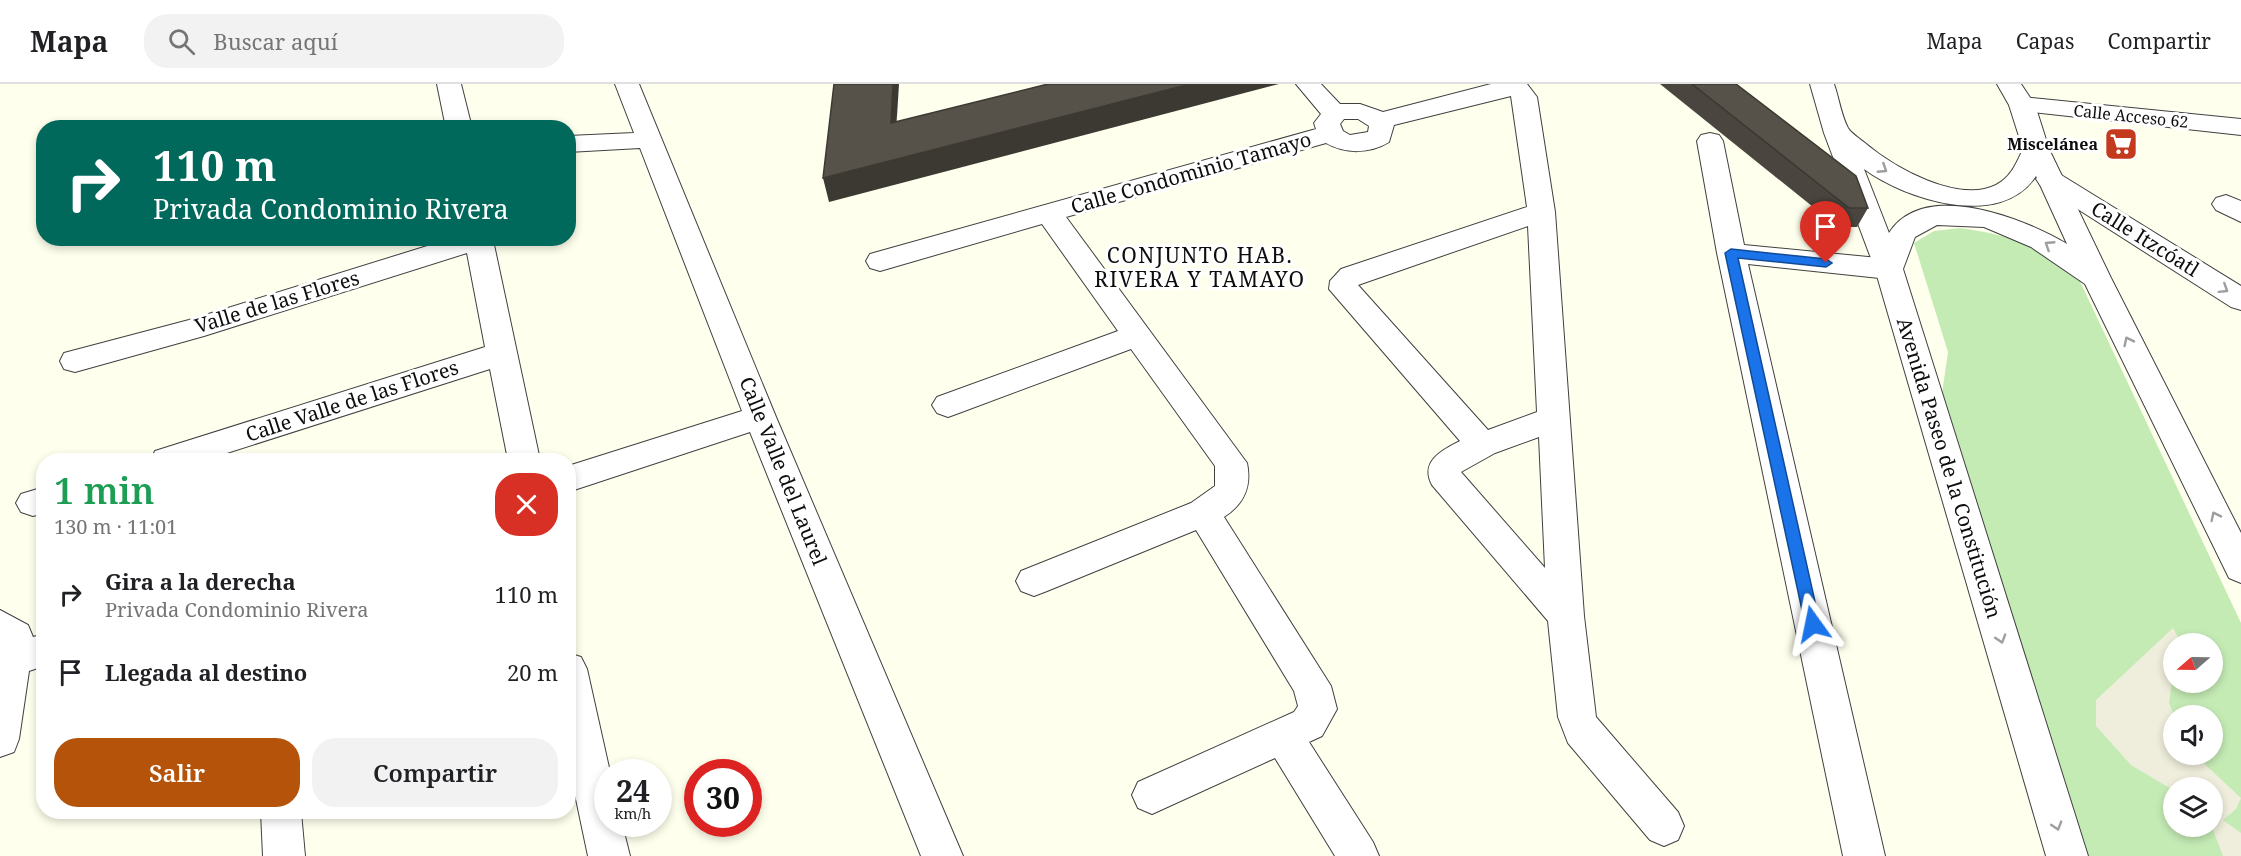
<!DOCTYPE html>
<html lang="es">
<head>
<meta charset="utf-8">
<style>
	:root { --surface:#fff; --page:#f2f2f2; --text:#202124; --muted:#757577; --line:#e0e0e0; --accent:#b45309 }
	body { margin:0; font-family:"Noto Serif",serif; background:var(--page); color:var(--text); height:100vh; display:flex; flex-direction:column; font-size:22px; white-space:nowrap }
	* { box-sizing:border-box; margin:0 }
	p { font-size:20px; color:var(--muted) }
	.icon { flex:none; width:33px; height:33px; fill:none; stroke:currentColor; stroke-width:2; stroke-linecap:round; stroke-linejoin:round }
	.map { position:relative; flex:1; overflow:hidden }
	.details { position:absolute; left:36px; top:369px; width:540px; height:366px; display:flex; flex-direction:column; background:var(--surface); border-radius:24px; box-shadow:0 3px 9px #0003 }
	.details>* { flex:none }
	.guide { position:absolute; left:36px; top:36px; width:540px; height:126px; border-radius:24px; box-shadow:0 3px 9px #0003; background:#00695c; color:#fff; overflow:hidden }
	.needle { width:39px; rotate:250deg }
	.buttons { position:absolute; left:2163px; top:549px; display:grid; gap:12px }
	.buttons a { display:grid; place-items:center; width:60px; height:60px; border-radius:50%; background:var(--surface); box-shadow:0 3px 9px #0003; font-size:30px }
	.speed { position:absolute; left:594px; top:675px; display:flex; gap:12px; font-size:30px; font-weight:700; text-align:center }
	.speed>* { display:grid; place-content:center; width:78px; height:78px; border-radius:50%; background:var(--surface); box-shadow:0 3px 9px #0003; line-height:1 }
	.speed small { font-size:15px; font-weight:400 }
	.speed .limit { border:9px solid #d22; background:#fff; color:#111 }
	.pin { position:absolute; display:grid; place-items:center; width:51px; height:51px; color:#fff; margin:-62px -26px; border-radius:50% 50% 50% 0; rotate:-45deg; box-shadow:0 0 6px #0007 }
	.pin .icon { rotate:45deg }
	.me { position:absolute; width:66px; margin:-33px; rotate:348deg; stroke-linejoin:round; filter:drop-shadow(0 0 4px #0008) }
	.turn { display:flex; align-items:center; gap:21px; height:126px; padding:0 18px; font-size:27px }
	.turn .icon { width:78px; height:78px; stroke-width:2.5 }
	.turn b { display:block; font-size:42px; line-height:51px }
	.round { display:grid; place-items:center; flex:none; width:63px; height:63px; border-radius:24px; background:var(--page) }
	.overview { display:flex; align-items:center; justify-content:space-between; height:102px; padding:0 18px }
	h1 { font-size:36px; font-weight:600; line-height:45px; color:#1e9e55 }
	.primary-button { display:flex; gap:12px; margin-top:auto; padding:12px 18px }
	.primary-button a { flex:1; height:69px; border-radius:24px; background:var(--accent); color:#fff; font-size:24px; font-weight:600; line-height:69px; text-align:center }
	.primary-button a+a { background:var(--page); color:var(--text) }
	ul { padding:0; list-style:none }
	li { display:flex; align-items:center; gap:18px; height:78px; padding:0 18px }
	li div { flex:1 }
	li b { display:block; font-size:22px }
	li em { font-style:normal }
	header { display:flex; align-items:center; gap:36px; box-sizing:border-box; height:84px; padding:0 30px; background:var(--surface); border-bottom:2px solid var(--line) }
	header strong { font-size:28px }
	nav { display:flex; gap:33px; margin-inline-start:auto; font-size:21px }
	.search { width:420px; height:54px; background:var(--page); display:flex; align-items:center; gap:15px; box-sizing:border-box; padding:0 21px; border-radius:24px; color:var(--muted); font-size:22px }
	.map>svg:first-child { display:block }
	.green { fill:#c5ebb5; fill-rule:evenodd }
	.plaza { fill:#efeedc }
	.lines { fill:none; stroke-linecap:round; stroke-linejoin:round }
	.minor-casing { stroke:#404040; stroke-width:2 }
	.tertiary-casing { stroke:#404040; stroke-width:2 }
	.minor { fill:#fff; fill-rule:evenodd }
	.tertiary { fill:#fff; fill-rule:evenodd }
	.wall { fill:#4a463f }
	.shaded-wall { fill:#3c3933 }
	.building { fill:#565149; stroke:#3c3933; stroke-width:1.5 }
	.oneway { stroke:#9e9e9e }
	.route { fill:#1a73e8; stroke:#114b97; stroke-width:1.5 }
	.labels { text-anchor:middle; stroke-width:6; stroke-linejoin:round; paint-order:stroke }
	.far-street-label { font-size:16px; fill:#0d0d0d; stroke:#fff }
	.far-poi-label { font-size:16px; font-weight:bold; fill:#0d0d0d; stroke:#fff; text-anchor:end }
	.street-label { font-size:20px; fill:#0d0d0d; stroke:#fff }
	.neighbourhood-label { font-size:21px; letter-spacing:1.5px; fill:#0d0d0d; stroke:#fff }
</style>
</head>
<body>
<header>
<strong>Mapa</strong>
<div class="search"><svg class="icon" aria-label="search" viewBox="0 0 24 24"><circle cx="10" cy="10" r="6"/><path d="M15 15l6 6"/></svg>Buscar aquí</div>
<nav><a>Mapa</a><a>Capas</a><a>Compartir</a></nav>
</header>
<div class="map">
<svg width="2241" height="772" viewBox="0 0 2241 772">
	<rect width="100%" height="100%" fill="#ffffed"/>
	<!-- green -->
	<path class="green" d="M1960,144C2011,151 2036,161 2077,191L2241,539V772H2087L1940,323L1948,268L1914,159L1934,147ZM2174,560H2212V598H2174ZM2174,632H2212V670H2174ZM2174,704H2212V742H2174Z"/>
	<!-- plaza -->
	<polygon class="plaza" points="2173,544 2181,559 2174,560 2173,589 2169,619 2174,631 2174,670 2195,671 2241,714 2236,725 2223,736 2241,749 2241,772 2223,772 2212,743 2212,704 2174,704 2173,706 2131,681 2096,642 2096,616"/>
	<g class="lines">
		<defs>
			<g id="minor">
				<polygon points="437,0 461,0 472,44 446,44"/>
				<polygon points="615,0 639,0 776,333 963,772 921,772 750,348 568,408 568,382 742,327 640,64 568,68 568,52 634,49"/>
				<path d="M1296,0H1321L1340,20H1360L1383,28L1491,0H1527L1537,13L1555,128L1584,532L1596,633L1678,728L1684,742L1678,756L1664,762L1650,756L1568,659L1558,633L1548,537L1432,401C1420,378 1440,367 1460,357L1329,205L1330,197L1341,185L1527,123L1511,12L1394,41L1389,58C1370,70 1345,70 1326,59L1066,133L1247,379C1252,403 1244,420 1224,433L1331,602L1337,625L1322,652L1309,658L1373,758L1379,772H1335L1275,674L1152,730L1138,724L1132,711L1138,698L1294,628L1298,622L1294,607L1196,446L1047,507L1034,512L1021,507L1016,497L1021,487L1191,419L1215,402V382L1131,265L959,329L948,333L937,329L932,321L937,313L1118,247L1042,140L880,187L870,184L866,177L870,170L1316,45L1314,39L1321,30ZM1344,35H1358L1369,42L1368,48L1350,51L1343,47L1340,40ZM1528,142L1537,328L1488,346L1358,201ZM1539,353L1545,484L1461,388L1495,369Z"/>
				<polygon points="2022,13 2241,35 2241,51 2013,26 2009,21 2013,16"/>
				<polygon points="1710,49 1719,51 1723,57 1744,161 1889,175 1899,178 1903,185 1899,192 1889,195 1748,180 1885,772 1843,772 1717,169 1697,57 1701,51"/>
				<polygon points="2049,87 2058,89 2241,202 2241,226 2231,223 2040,101 2036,95 2040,89"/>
				<polygon points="2226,111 2241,117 2241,138 2216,126 2212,120 2216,114"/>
				<polygon points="453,154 493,156 540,376 508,376 490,285 205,376 151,376 155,367 485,263 467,169 204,252 75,288 64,285 60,277 64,269 189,236"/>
				<polygon points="44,403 44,429 33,432 21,428 16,419 21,410"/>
				<polygon points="0,526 28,541 33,553 44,550 44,582 29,587 19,655 14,668 0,673"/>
				<polygon points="568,569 581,573 587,585 610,688 608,688 608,740 622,740 630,772 588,772 568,677"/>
				<polygon points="261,728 301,728 305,772 263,772"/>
			</g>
			<path id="tertiary" d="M1810,0H1834C1839,14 1841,31 1848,44C1851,49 1860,55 1865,59C1893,83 1958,120 1996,101C2011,93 2016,80 2023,65L2009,21L1997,0H2021L2035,21L2049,65L2111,194L2241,449V499L2229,494L2085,200L2031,163L1984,143L1937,141L1915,153L1903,185L2088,772H2046L1875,185L1824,49ZM1864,85C1906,116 2001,146 2036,92L2067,160C2025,135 1924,94 1889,149Z"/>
		</defs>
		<!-- minor casing -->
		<use href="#minor" class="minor-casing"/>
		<!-- tertiary casing -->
		<use href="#tertiary" class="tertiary-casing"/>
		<!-- minor -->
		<use href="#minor" class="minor"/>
		<!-- tertiary -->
		<use href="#tertiary" class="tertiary"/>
	</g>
	<!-- wall -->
	<polygon class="wall" points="1660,0 1736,0 1868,124 1857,143 1838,143"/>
	<!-- shaded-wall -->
	<g class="shaded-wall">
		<polygon points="893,0 899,0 895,63 891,39"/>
		<polygon points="1190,0 1279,0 829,118 823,94"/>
	</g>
	<!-- building -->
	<g class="building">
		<polygon points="834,0 893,0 891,39 1048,0 1190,0 823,94"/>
		<polygon points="1692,0 1736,0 1856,92 1868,124 1849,124"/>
	</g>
	<!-- one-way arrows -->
	<defs><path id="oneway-chevron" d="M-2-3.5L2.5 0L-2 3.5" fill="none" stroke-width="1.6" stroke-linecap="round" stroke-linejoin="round" transform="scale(1.5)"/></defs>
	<g class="oneway">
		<use href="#oneway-chevron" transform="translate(1883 85) rotate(33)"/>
		<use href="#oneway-chevron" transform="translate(2049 161) rotate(-147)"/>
		<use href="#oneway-chevron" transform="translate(2224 205) rotate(32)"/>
		<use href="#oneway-chevron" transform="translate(2128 257) rotate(-116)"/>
		<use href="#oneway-chevron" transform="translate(2215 432) rotate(-116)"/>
		<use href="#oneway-chevron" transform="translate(2001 555) rotate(73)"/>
		<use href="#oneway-chevron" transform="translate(2057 742) rotate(73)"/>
	</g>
	<!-- route -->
	<polygon class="route" points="1731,165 1826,175 1832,179 1826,183 1738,174 1820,540 1813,547 1805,540 1725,169"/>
	<!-- icons -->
	<defs>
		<symbol id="supermarket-square" viewBox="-11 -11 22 22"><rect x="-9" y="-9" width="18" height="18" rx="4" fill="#c43a1e" stroke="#fff"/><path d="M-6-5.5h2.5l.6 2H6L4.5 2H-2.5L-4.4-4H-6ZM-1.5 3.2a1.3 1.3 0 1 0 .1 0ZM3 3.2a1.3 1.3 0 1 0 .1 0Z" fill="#fff"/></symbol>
	</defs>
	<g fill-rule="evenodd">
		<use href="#supermarket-square" x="2102" y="41" width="38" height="38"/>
	</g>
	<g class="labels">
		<!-- far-street labels -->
		<g class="far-street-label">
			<text transform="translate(2131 32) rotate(6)" y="6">Calle Acceso 62</text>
		</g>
		<!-- far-poi labels -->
		<g class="far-poi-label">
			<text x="2098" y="66">Miscelánea</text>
		</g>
		<!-- street labels -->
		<g class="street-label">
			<text transform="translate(1191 89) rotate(-16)" y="7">Calle Condominio Tamayo</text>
			<text transform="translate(2145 155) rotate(32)" y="7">Calle Itzcóatl</text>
			<text transform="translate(277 218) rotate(-17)" y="7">Valle de las Flores</text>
			<text transform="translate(352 317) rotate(-18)" y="7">Calle Valle de las Flores</text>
			<text transform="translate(1949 384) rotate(73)" y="7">Avenida Paseo de la Constitución</text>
			<text transform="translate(783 387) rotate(68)" y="7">Calle Valle del Laurel</text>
		</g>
		<!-- neighbourhood labels -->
		<g class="neighbourhood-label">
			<text x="1200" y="179">CONJUNTO HAB.<tspan x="1200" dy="24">RIVERA Y TAMAYO</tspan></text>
		</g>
	</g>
</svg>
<div class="buttons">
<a><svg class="needle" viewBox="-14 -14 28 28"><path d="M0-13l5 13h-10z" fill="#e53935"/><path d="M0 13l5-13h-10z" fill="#757577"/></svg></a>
<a><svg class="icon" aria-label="sound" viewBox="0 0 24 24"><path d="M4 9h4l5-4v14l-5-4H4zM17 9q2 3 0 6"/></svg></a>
<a><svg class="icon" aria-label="layers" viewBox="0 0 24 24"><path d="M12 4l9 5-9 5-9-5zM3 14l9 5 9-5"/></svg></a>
</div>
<div class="speed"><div>24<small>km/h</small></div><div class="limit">30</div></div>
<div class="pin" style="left:1826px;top:179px;background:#d93025"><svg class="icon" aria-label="arrive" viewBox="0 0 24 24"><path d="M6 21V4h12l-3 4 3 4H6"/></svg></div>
<svg class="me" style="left:1813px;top:540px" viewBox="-20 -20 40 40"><path d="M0-17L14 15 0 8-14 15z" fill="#1a73e8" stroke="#fff" stroke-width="4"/></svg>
<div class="guide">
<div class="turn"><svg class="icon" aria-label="right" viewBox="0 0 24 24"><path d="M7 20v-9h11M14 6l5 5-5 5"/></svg><div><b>110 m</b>Privada Condominio Rivera</div></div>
</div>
<section class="details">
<div class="overview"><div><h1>1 min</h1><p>130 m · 11:01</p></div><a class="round" style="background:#d93025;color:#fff"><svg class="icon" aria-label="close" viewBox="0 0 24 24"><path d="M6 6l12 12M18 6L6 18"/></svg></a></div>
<ul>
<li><svg class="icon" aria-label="right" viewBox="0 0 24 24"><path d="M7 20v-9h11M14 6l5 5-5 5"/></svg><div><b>Gira a la derecha</b><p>Privada Condominio Rivera</p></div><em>110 m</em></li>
<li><svg class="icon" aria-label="arrive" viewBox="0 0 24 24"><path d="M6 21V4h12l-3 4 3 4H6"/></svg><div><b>Llegada al destino</b></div><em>20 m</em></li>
</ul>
<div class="primary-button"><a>Salir</a><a>Compartir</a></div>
</section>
</div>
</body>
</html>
